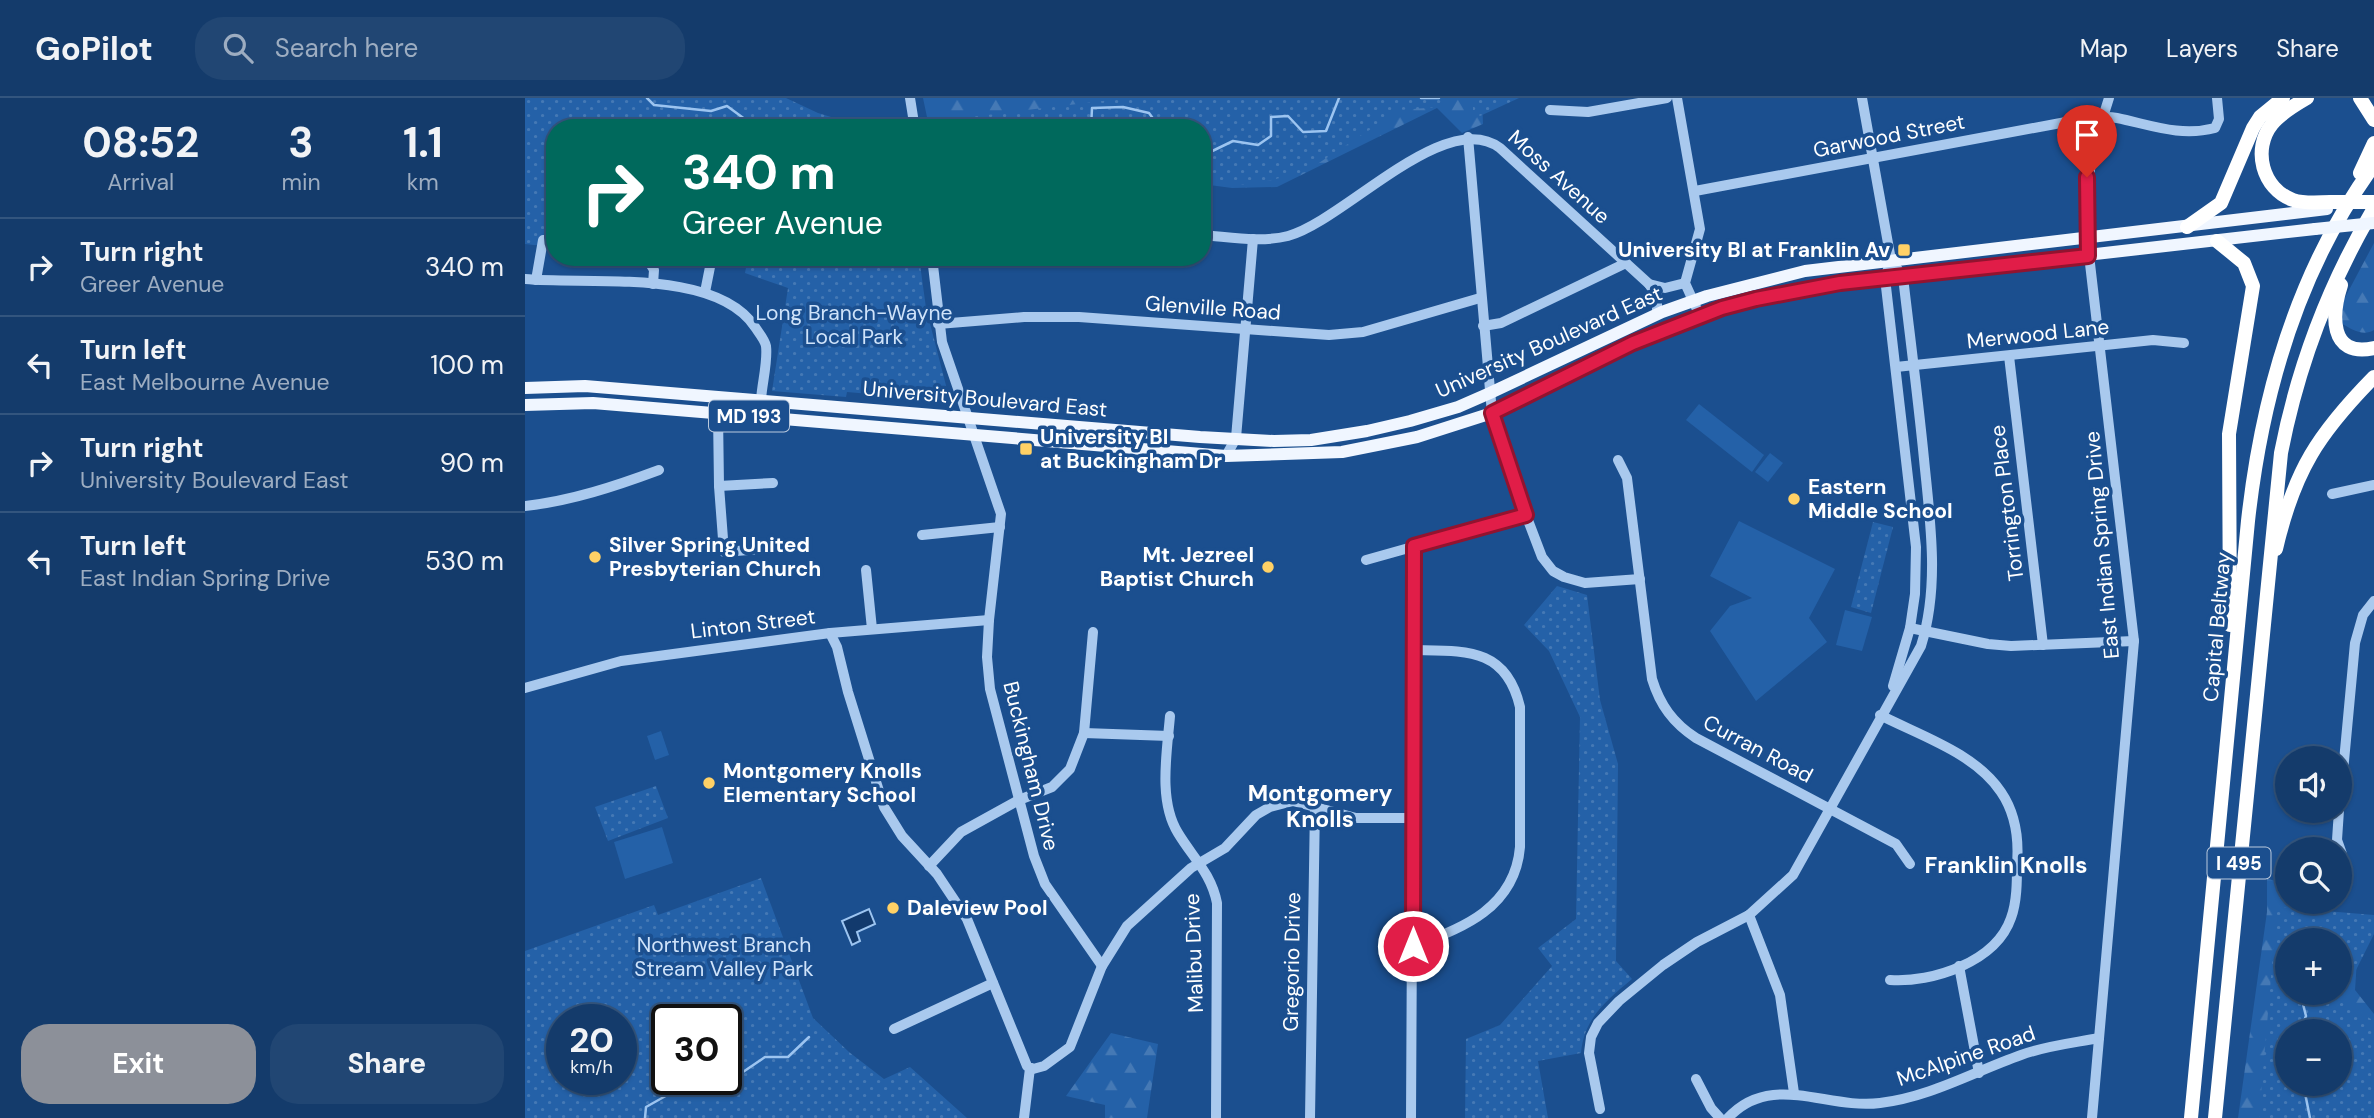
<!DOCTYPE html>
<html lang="en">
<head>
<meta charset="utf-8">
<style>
	:root { --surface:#143b6b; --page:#214673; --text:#f1f3f6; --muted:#9dadc1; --line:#33557e; --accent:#8c9099 }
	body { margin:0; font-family:"DM Sans",sans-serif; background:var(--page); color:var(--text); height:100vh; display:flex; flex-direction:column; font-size:26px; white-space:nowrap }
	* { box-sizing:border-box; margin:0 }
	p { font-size:23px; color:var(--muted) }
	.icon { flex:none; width:38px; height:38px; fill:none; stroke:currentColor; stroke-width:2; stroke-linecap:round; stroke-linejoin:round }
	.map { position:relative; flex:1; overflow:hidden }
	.side { display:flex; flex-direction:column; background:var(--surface); width:525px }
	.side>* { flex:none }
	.top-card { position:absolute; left:21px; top:21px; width:665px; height:147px; border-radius:28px; box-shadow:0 2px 5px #0004,0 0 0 2px var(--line); background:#00695c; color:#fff; overflow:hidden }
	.fabs { position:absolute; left:1750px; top:648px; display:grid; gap:14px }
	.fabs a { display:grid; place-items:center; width:77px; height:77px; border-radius:50%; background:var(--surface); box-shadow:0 2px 5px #0004,0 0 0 2px var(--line); font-size:35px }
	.speed { position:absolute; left:21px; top:906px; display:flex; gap:14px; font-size:35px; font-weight:700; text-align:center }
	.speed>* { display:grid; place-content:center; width:91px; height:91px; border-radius:50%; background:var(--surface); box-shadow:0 2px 5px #0004,0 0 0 2px var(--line); line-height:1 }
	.speed small { font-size:18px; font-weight:400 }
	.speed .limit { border:4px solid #111; border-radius:10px; background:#fff; color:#111 }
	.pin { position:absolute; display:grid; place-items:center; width:60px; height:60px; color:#fff; margin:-72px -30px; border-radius:50% 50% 50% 0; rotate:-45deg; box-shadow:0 0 7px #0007 }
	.pin .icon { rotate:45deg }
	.me { position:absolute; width:77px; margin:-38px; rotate:0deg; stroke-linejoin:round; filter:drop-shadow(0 0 5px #0008) }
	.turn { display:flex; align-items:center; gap:24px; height:147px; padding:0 21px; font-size:32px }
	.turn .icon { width:91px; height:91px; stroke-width:2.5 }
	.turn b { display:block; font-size:49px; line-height:60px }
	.eta { display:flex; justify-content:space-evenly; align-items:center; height:119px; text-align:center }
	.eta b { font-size:42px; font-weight:700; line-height:49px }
	.primary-button { display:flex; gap:14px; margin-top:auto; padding:14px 21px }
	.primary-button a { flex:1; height:80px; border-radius:28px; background:var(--accent); color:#fff; font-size:28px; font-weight:700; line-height:80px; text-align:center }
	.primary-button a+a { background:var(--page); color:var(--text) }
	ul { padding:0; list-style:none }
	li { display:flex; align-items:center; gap:21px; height:98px; padding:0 21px; border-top:2px solid var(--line) }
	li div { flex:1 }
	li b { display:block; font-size:26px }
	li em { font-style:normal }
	header { display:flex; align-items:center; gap:42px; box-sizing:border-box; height:98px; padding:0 35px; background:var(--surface); border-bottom:2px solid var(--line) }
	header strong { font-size:33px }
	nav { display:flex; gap:38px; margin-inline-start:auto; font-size:24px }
	.search { width:490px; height:63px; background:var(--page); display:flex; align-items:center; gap:18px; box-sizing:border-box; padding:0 24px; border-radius:28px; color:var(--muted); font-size:26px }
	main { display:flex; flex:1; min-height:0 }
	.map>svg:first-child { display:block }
	.green { fill:#2461a8 }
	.forest { fill:url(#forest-firs); fill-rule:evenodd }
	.park { fill:url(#park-dots); fill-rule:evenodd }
	.water { fill:#123a6d; stroke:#9cc4f0; stroke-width:2 }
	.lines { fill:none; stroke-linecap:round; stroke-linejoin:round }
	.stream { stroke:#9cc4f0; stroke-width:2.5 }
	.minor { stroke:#a9c9ee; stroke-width:10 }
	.major { stroke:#f0f6ff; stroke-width:12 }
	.highway { stroke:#fff; stroke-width:14 }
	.major-bridge { stroke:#f0f6ff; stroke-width:12 }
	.highway-bridge { stroke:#fff; stroke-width:14 }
	.route-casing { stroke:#92132f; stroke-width:18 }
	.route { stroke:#e11d48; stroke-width:12 }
	.poi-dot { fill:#ffd166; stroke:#1b4f8f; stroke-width:2.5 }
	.labels { text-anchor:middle; stroke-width:7; stroke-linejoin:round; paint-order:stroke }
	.shield { fill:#1b4f8f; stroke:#bbcadd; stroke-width:2 }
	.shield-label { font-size:19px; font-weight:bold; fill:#fff }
	.street-label { font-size:21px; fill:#fff; stroke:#1b4f8f }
	.poi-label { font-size:21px; font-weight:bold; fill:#fff; stroke:#1b4f8f; text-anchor:start }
	.park-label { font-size:21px; fill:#cfe3fa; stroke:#1b4f8f }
	.neighbourhood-label { font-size:23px; font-weight:bold; fill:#fff; stroke:#1b4f8f }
</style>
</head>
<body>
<header>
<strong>GoPilot</strong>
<div class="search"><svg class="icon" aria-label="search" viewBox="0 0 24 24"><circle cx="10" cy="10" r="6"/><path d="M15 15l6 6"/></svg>Search here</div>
<nav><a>Map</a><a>Layers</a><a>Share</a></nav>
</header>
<main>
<section class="side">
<div class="eta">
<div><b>08:52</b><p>Arrival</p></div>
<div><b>3</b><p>min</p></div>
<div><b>1.1</b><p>km</p></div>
</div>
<ul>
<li><svg class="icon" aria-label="right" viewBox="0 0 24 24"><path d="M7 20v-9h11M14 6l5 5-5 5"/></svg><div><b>Turn right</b><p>Greer Avenue</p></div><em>340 m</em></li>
<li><svg class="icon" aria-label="left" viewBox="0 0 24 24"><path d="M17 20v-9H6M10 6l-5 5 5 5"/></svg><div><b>Turn left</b><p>East Melbourne Avenue</p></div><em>100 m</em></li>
<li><svg class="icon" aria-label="right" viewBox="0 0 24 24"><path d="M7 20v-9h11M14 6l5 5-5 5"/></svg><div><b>Turn right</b><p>University Boulevard East</p></div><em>90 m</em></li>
<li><svg class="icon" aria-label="left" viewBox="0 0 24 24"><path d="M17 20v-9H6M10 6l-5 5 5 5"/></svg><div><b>Turn left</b><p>East Indian Spring Drive</p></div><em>530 m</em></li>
</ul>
<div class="primary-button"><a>Exit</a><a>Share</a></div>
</section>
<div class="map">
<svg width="1849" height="1020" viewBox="0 0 1849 1020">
	<defs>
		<pattern id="forest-firs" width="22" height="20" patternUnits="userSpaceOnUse" patternTransform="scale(1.75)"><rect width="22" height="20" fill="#2461a8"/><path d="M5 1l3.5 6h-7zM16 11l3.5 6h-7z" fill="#4579b5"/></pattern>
		<pattern id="park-dots" width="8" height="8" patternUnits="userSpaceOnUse" patternTransform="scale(1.75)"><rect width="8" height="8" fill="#2461a8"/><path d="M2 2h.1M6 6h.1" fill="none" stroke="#4579b5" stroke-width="1.8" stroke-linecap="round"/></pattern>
	</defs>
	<rect width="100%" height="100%" fill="#1b4f8f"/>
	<!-- green -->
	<g class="green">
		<polygon points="1174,306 1239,357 1227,374 1161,322"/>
		<polygon points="1245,355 1258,365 1243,384 1230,374"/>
		<polygon points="1214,423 1310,471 1284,520 1302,544 1231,603 1185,533 1205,508 1227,500 1185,478"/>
		<polygon points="1320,512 1347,519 1337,553 1311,547"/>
		<polygon points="136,633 144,657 130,662 122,638"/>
		<polygon points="137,729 148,765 100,781 89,744"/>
	</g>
	<!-- forest -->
	<g class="forest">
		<polygon points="398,0 957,0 958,26 937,35 912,10 752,89 707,90 677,86 677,30 395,30 402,19"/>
		<path d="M1849,145V232C1838,239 1826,231 1816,225L1815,209Z"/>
		<path d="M1742,781L1762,785V803H1781L1834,832L1830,892L1849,916V1020H1713L1742,814ZM1762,842H1815V894H1762ZM1762,933H1815V985H1762Z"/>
		<polygon points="586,935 633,946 622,1020 580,1020 580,1007 541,998"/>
	</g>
	<!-- park -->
	<g class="park">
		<polygon points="0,0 261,0 293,15 342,30 30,30 30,79 18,148 0,146"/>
		<polygon points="603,0 925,0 926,8 875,12 780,74 725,87 677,83 677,30 402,30 402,24"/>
		<polygon points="948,0 994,0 955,18 948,12"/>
		<polygon points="223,159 394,159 401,210 425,303 422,307 415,302 322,294 321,299 247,293 263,190 220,175"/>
		<polygon points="1348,424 1368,429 1346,515 1326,509"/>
		<path d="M1032,488L1062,497L1075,602L1093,666L1091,863L1107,881C1082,902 1059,920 1056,955L1013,963L1023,1020H940L941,941L975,927L1027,868L1013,850L1051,821L1055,619L1024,553L999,527Z"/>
		<polygon points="131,688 143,720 83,743 70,709"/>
		<path d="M236,780L288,920L324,954L359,981L385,969L442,1020H0V853L129,807L133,817ZM37,922H96V982H37ZM142,922H201V982H142Z"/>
		<path d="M1752,809L1849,817V836L1816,902L1849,923V1020H1734ZM1762,842H1815V894H1762ZM1762,933H1815V985H1762Z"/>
	</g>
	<!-- water -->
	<polygon class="water" points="344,811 350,826 332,834 335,843 327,847 317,823"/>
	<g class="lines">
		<!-- stream -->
		<g class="stream">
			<polyline points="122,0 129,7 186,13 202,8 232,30"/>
			<polyline points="896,0 914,0"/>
			<polyline points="566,30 567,10 598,9 624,15 635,30"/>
			<polyline points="677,58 708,43 733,47 746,38 746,19 763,18 778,34 801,33 814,0"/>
			<polyline points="1775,933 1781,918 1775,894"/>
			<polyline points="201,976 215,976 240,959 263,959 284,939"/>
			<polyline points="1778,985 1785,1020"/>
			<polyline points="120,1020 121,1009 162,986 189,982"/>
		</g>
		<!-- minor -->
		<g class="minor">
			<polyline points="385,0 389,25"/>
			<polyline points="1152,0 1175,131 1160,185 1175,218"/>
			<polyline points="1025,12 1063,14 1142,0"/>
			<polyline points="943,39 967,315 1001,417 1017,459 1028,473 1039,479 1060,485 1115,481"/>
			<path d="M1170,93L1541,24C1557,22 1576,17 1592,20C1626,27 1655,39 1690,30L1694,21L1692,0"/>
			<path d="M677,137C705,139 735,145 763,138C819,123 920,9 975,50L1124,186L1140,190L1160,185"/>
			<polyline points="121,159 129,172 128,186"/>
			<polyline points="407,159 417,244 476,416 464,522 462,559 465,591 509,758 520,786 577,868"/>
			<polyline points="1366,162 1360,180 1391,449 1390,496 1385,530 1368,588"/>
			<path d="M0,181C64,187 191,170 230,229C234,235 240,242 241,248C243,264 237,285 236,302"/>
			<polyline points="11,182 18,142"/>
			<polyline points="1124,186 1132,198 1132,216"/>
			<polyline points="180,194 187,159"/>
			<polyline points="413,226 499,219 554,219 804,237 838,234 955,200"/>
			<polyline points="958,228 976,225 1101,165"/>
			<polyline points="1484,258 1518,547"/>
			<polyline points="1371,269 1628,242 1659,245"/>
			<polyline points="193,316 194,388 248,385"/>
			<polyline points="701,358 711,340 728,141"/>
			<path d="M1093,362L1102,380L1127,581C1135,607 1148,625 1171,640L1371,746L1385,766"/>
			<polyline points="194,388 199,454 248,450"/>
			<polyline points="1807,396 1849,387"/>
			<path d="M0,408C46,403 91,388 134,372"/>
			<polyline points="397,437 475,429"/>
			<polyline points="841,462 1001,417"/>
			<polyline points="341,472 347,531"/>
			<polyline points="1385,530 1463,546 1486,548 1609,543"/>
			<polyline points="305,535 312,549 323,594 359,709 377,738 412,776 442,821 502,968 508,971 519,968 545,949 577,868 602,828 666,770 700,750 731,717 745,709 768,703 831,720 888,720"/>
			<polyline points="0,590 96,563 305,535 464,522"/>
			<path d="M1355,617C1396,638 1450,655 1476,694C1491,716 1494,741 1492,766C1492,783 1492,804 1486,820C1471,864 1407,885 1365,882"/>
			<path d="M645,618C642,654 633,703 653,735C668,760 686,775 692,805L691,1020"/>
			<polyline points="559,635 644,638"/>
			<polyline points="1815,706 1830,545 1838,517 1849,503"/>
			<polyline points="1814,712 1812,742 1817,756"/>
			<polyline points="404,768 436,734 494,702 527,689 545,671 559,635 568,534"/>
			<polyline points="1224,817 1255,897 1269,995"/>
			<path d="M888,848C938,831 990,809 995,749V609C981,549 940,553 889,552"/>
			<polyline points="1434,868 1454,975"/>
			<polyline points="369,931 468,885"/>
			<polyline points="1171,981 1186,1010 1195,1020"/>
			<path d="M1075,1011L1064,955L1066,939L1073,925L1094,903L1138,867L1172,844L1224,817L1268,777L1396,548C1415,487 1405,423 1399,361C1393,300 1385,239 1378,179L1366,162L1337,0"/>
			<polyline points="499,1020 505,970"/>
			<polyline points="785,1020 790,708"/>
			<polyline points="886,1020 889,448"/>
			<path d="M1203,1020C1246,973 1302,1012 1355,1005C1405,999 1448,974 1496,957C1520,948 1548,945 1574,940"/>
			<path d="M1567,1020L1609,543L1562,140C1560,80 1566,56 1584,0"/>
		</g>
		<!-- major -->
		<g class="major">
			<polyline points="0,290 60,288 675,339 749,343 786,342 842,333 885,323 933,309 965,295 1137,214 1182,198 1280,173 1802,111"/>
			<polyline points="0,307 68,305 701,358 817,354 892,339 967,315 1108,245 1197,210 1232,201 1316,185 1790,131"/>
		</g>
		<!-- highway -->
		<g class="highway">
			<path d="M1782,0C1770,7 1756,15 1747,26C1727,51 1737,91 1768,102C1780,106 1794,104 1806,104"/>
			<polyline points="1835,0 1849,22"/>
			<polyline points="1835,75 1849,45"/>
			<polyline points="1662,129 1696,105 1728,30 1735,19 1758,0"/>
			<polyline points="1692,143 1719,165 1728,188 1704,336 1705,527"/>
			<path d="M1816,187C1807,215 1803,260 1849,250"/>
			<path d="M1751,451C1769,373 1793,336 1849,279"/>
			<path d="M1666,1020L1723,423C1737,296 1772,172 1849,67"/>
			<path d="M1690,1020L1756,355C1773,267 1803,188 1849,110"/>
		</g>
		<!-- major-bridge -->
		<polyline class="major-bridge" points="1790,131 1849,125"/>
		<!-- highway-bridge -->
		<polyline class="highway-bridge" points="1806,104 1849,104"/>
	</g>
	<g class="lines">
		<defs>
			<polyline id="route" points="888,848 889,448 1001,417 967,315 1108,245 1197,210 1231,201 1315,185 1563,158 1562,79"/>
		</defs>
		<!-- route casing -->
		<use href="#route" class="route-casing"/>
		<!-- route -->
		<use href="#route" class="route"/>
	</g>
	<!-- markers -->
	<g class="poi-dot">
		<rect x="1372" y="145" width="14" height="14" rx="3.5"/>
		<rect x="494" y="344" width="14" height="14" rx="3.5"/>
		<circle cx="1269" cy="401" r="7"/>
		<circle cx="70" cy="459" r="7"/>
		<circle cx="743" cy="469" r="7"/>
		<circle cx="184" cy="685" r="7"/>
		<circle cx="368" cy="810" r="7"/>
	</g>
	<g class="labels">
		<!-- shield labels -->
		<g class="shield">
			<rect x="184" y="302.5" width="80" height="31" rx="5"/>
			<rect x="1682.5" y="749.5" width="63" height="31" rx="5"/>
		</g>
		<g class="shield-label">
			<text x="224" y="325">MD 193</text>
			<text x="1714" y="772">I 495</text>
		</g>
		<!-- street labels -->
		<g class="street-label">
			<text transform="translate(1364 38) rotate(-11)" y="7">Garwood Street</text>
			<text transform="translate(1034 79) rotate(42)" y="7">Moss Avenue</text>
			<text transform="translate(688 210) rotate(4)" y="7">Glenville Road</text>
			<text transform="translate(1513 236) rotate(-6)" y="7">Merwood Lane</text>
			<text transform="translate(1024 244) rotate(-24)" y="7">University Boulevard East</text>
			<text transform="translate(460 301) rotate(5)" y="7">University Boulevard East</text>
			<text transform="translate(1482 405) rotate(-97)" y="7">Torrington Place</text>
			<text transform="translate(1577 447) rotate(-95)" y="7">East Indian Spring Drive</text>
			<text transform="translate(228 526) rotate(-7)" y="7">Linton Street</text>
			<text transform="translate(1692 529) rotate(-85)" y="7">Capital Beltway</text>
			<text transform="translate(1233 651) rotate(28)" y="7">Curran Road</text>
			<text transform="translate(506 668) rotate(76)" y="7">Buckingham Drive</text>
			<text transform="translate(669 855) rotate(-92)" y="7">Malibu Drive</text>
			<text transform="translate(767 864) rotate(-89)" y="7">Gregorio Drive</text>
			<text transform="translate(1441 958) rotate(-19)" y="7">McAlpine Road</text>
		</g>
		<!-- poi labels -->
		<g class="poi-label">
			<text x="1365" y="159" text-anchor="end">University Bl at Franklin Av</text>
			<text x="515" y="346">University Bl<tspan x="515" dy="24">at Buckingham Dr</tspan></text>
			<text x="1283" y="396">Eastern<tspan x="1283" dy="24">Middle School</tspan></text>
			<text x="84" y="454">Silver Spring United<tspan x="84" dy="24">Presbyterian Church</tspan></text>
			<text x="729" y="464" text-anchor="end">Mt. Jezreel<tspan x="729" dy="24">Baptist Church</tspan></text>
			<text x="198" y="680">Montgomery Knolls<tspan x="198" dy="24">Elementary School</tspan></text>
			<text x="382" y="817">Daleview Pool</text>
		</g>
		<!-- park labels -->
		<g class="park-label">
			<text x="329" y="222">Long Branch-Wayne<tspan x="329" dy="24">Local Park</tspan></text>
			<text x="199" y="854">Northwest Branch<tspan x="199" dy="24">Stream Valley Park</tspan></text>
		</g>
		<!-- neighbourhood labels -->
		<g class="neighbourhood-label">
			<text x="795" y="703">Montgomery<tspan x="795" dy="26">Knolls</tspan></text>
			<text x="1481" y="775">Franklin Knolls</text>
		</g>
	</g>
</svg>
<div class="fabs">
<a><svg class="icon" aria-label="sound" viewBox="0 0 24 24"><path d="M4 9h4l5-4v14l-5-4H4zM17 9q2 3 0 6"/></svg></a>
<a><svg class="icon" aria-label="search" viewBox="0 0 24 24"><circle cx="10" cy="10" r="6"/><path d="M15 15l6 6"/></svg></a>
<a>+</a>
<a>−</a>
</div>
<div class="speed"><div>20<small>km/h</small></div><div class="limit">30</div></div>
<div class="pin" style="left:1562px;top:79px;background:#d93025"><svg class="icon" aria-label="arrive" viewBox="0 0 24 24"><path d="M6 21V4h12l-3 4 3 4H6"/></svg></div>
<svg class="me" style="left:888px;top:848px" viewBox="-20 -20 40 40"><circle r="17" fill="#e11d48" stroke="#fff" stroke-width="3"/><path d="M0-11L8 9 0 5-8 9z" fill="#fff"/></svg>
<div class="top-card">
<div class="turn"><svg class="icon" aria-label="right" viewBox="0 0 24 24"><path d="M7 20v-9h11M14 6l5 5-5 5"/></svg><div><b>340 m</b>Greer Avenue</div></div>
</div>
</div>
</main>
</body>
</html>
